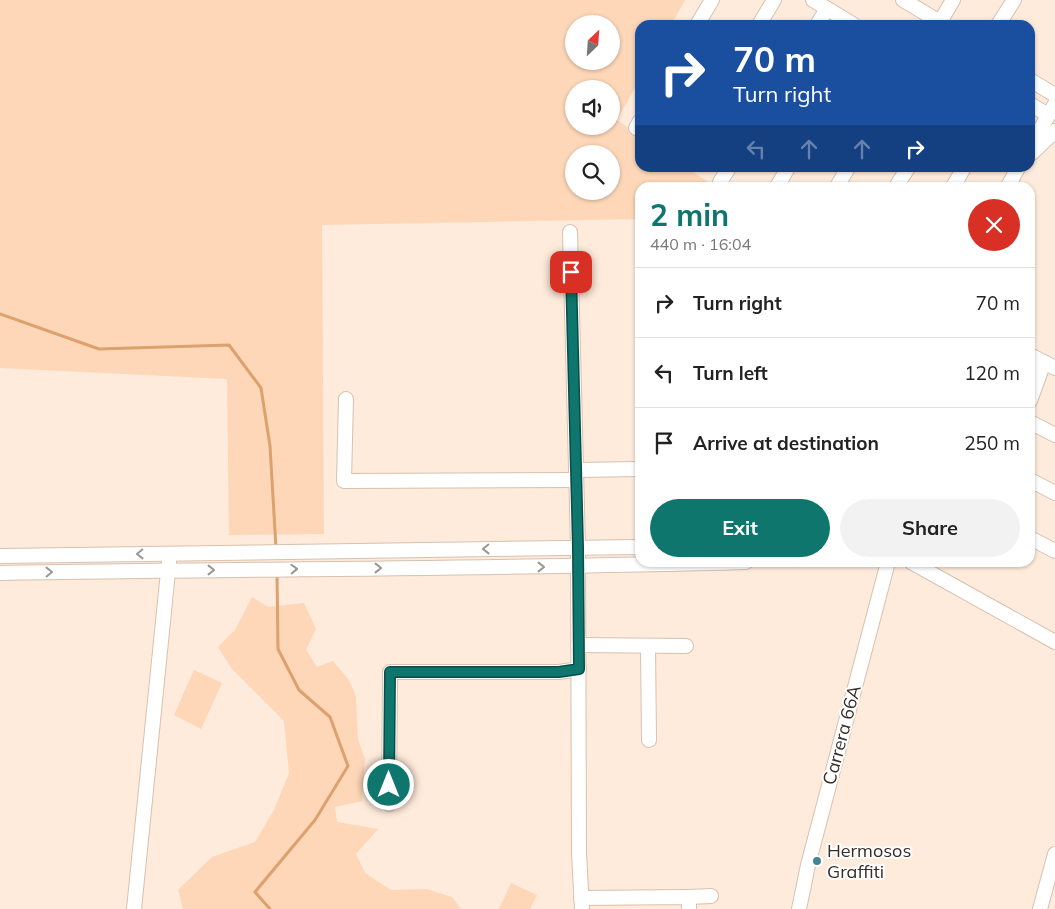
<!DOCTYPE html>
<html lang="en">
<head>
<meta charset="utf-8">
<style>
	:root { --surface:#fff; --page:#f2f2f2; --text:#222; --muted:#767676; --line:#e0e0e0; --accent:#0f766e }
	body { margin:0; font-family:Mulish,sans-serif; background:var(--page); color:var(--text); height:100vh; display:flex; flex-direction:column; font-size:19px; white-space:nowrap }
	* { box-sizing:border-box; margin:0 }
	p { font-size:16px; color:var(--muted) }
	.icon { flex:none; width:28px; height:28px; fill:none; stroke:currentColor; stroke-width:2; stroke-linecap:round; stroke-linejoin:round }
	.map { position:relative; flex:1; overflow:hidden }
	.details { position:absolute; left:635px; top:182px; width:400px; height:385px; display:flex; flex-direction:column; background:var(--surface); border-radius:15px; box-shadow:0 1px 4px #0004 }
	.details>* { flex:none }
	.top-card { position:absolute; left:635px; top:20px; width:400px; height:152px; border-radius:15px; box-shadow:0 1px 4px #0004; background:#1a4fa0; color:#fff; overflow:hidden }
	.needle { width:32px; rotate:25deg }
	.controls { position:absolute; left:565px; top:15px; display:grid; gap:10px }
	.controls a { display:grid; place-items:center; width:55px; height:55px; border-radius:50%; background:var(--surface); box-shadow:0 1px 4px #0004; font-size:25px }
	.pin { position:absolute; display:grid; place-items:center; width:42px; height:42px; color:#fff; margin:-21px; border-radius:10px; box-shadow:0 2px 8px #0006 }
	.me { position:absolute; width:55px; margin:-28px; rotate:0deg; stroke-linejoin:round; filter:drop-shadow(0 0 4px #0008) }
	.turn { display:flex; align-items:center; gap:18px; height:105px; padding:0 15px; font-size:22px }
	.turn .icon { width:65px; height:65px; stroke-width:2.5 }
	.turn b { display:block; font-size:35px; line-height:42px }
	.lanes { display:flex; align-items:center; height:48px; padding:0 15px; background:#0003; justify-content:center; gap:25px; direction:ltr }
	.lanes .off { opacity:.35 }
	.round { display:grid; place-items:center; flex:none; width:52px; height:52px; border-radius:26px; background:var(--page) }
	.summary { display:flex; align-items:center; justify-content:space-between; height:85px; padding:0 15px }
	h1 { font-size:30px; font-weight:700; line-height:38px; color:var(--accent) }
	.button { display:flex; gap:10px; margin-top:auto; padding:10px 15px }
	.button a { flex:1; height:58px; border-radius:30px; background:var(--accent); color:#fff; font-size:20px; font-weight:700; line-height:58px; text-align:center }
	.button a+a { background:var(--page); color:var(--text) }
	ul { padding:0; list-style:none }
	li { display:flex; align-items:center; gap:15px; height:70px; padding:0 15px; border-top:1px solid var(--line) }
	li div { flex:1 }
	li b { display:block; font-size:19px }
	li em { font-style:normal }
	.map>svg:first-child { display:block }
	.green { fill:#fdd7b8; fill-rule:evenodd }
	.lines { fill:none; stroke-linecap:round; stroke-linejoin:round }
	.stream { stroke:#dda16d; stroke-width:3 }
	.minor-casing { stroke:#d8c1ae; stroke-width:16 }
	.minor { stroke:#fff; stroke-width:14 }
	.oneway { stroke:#9a9692 }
	.route-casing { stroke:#0a4d48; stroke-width:12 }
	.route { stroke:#0f766e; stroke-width:9 }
	.poi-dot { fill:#408692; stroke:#fff; stroke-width:2 }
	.labels { text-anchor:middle; stroke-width:4; stroke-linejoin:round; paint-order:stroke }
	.street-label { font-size:18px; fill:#362d26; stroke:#fff }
	.poi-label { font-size:18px; fill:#362d26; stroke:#fff; text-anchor:start }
</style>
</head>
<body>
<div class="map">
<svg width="1055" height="909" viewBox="0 0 1055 909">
	<rect width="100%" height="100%" fill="#feebdb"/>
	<!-- green -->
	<g class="green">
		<path d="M0,0H685L671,25H640V79L617,120L640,136V168H687L716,187L640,188V219L322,225L324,534L229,535L227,379L0,368ZM574,24H611V61H574ZM574,89H611V126H574ZM574,154H611V191H574Z"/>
		<polygon points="252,597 268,607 304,603 316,629 306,650 317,667 333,661 349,680 356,696 358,739 365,759 362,801 335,807 337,822 378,829 356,854 365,873 391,890 426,889 452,897 461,909 183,909 178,890 212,857 255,842 274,810 289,773 284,721 232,669 218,647 235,630"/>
		<polygon points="194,670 222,683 201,729 174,715"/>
		<polygon points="511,883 537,895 530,909 499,909"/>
	</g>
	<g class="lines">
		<!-- stream -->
		<g class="stream">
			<polyline points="0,314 99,349 229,345 261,388 270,446 276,548"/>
			<polyline points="270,909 255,892 315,820 348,766 330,717 299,690 278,649 277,574"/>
		</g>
		<defs>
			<g id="minor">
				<polyline points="813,0 854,25"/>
				<polyline points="903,0 945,25"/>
				<polyline points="940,22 953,0"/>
				<polyline points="697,25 712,0"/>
				<polyline points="759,25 774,0"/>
				<polyline points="817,25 827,9"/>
				<polyline points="998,25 1014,0"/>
				<polyline points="1030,80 1055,95"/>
				<polyline points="1030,104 1048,115"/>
				<polyline points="636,128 640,121"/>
				<polyline points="1030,147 1055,104"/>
				<polyline points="1032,153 1055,131"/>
				<polyline points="720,182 729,168"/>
				<polyline points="776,188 788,168"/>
				<polyline points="836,188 848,168"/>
				<polyline points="895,188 908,168"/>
				<polyline points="952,188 964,168"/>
				<polyline points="1007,188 1018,168"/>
				<polyline points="570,232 578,547 579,853 582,909"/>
				<polyline points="1030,355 1055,368"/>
				<polyline points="346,399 344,481 576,480"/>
				<polyline points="1030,401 1044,362"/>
				<polyline points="1030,422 1055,435"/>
				<polyline points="576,470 640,469"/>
				<polyline points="1030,480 1055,493"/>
				<polyline points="1030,538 1055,551"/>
				<polyline points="0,556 640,547"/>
				<polyline points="911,562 1055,642"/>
				<path d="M0,573C249,569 497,569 746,562"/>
				<polyline points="578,645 686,646"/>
				<polyline points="648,646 649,740"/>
				<polyline points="389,804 390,672 559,672 579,669"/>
				<polyline points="689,897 711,896"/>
				<polyline points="581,898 689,897 689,909"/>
				<polyline points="134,909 169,562"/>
				<polyline points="799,909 808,865 888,562"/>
				<polyline points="1040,909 1055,854"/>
			</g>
		</defs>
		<!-- minor casing -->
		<use href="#minor" class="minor-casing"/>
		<!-- minor -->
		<use href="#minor" class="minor"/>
	</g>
	<!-- one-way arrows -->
	<defs><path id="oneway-chevron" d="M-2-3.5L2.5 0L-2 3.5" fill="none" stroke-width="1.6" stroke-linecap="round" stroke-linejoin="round" transform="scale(1.25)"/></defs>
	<g class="oneway">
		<use href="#oneway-chevron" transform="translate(486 549) rotate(179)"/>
		<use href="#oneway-chevron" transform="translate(140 554) rotate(179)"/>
		<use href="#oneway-chevron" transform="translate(541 567)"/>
		<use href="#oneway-chevron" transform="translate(378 568)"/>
		<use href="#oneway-chevron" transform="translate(294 569) rotate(-2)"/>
		<use href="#oneway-chevron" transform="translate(211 570)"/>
		<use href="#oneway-chevron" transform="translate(49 572) rotate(-1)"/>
	</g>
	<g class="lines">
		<defs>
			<polyline id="route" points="389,785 390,672 559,672 579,669 578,547 571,272"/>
		</defs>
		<!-- route casing -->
		<use href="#route" class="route-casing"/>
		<!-- route -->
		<use href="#route" class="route"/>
	</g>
	<!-- markers -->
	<circle class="poi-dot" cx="817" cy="861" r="5"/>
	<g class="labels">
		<!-- street labels -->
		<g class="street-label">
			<text transform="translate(842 735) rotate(-75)" y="6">Carrera 66A</text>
		</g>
		<!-- poi labels -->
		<g class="poi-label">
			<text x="827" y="857">Hermosos<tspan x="827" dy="21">Graffiti</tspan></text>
		</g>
	</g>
</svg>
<div class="controls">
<a><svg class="needle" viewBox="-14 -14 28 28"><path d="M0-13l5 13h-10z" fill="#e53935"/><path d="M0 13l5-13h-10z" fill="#767676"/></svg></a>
<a><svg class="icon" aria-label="sound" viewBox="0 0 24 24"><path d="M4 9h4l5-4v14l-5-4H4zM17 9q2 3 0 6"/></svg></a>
<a><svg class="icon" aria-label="search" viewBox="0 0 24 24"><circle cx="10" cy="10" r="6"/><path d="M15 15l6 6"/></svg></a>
</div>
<div class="pin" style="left:571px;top:272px;background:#d93025"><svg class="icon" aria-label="arrive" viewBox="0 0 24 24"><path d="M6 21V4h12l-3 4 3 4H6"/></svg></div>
<svg class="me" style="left:389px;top:785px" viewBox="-20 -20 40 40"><circle r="17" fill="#0f766e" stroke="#fff" stroke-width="3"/><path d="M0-11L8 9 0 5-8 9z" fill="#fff"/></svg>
<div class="top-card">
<div class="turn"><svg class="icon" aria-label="right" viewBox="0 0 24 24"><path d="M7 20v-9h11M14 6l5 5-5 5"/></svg><div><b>70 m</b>Turn right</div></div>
<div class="lanes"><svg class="icon off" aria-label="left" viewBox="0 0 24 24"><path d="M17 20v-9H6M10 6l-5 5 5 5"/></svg><svg class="icon off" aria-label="ahead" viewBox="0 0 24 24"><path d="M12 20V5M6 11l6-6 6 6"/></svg><svg class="icon off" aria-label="ahead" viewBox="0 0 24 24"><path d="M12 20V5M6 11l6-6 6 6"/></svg><svg class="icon" aria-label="right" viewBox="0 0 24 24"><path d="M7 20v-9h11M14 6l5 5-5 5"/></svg></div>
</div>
<section class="details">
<div class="summary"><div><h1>2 min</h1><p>440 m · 16:04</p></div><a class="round" style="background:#d93025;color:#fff"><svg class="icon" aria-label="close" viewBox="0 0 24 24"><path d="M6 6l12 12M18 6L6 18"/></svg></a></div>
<ul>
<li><svg class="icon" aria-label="right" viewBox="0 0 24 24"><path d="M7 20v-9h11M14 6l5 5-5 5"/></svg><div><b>Turn right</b></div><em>70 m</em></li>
<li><svg class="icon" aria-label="left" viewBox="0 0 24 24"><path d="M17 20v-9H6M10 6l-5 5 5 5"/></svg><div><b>Turn left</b></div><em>120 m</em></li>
<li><svg class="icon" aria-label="arrive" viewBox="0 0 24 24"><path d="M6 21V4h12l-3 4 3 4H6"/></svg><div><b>Arrive at destination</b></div><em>250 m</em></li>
</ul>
<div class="button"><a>Exit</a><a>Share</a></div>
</section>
</div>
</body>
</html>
